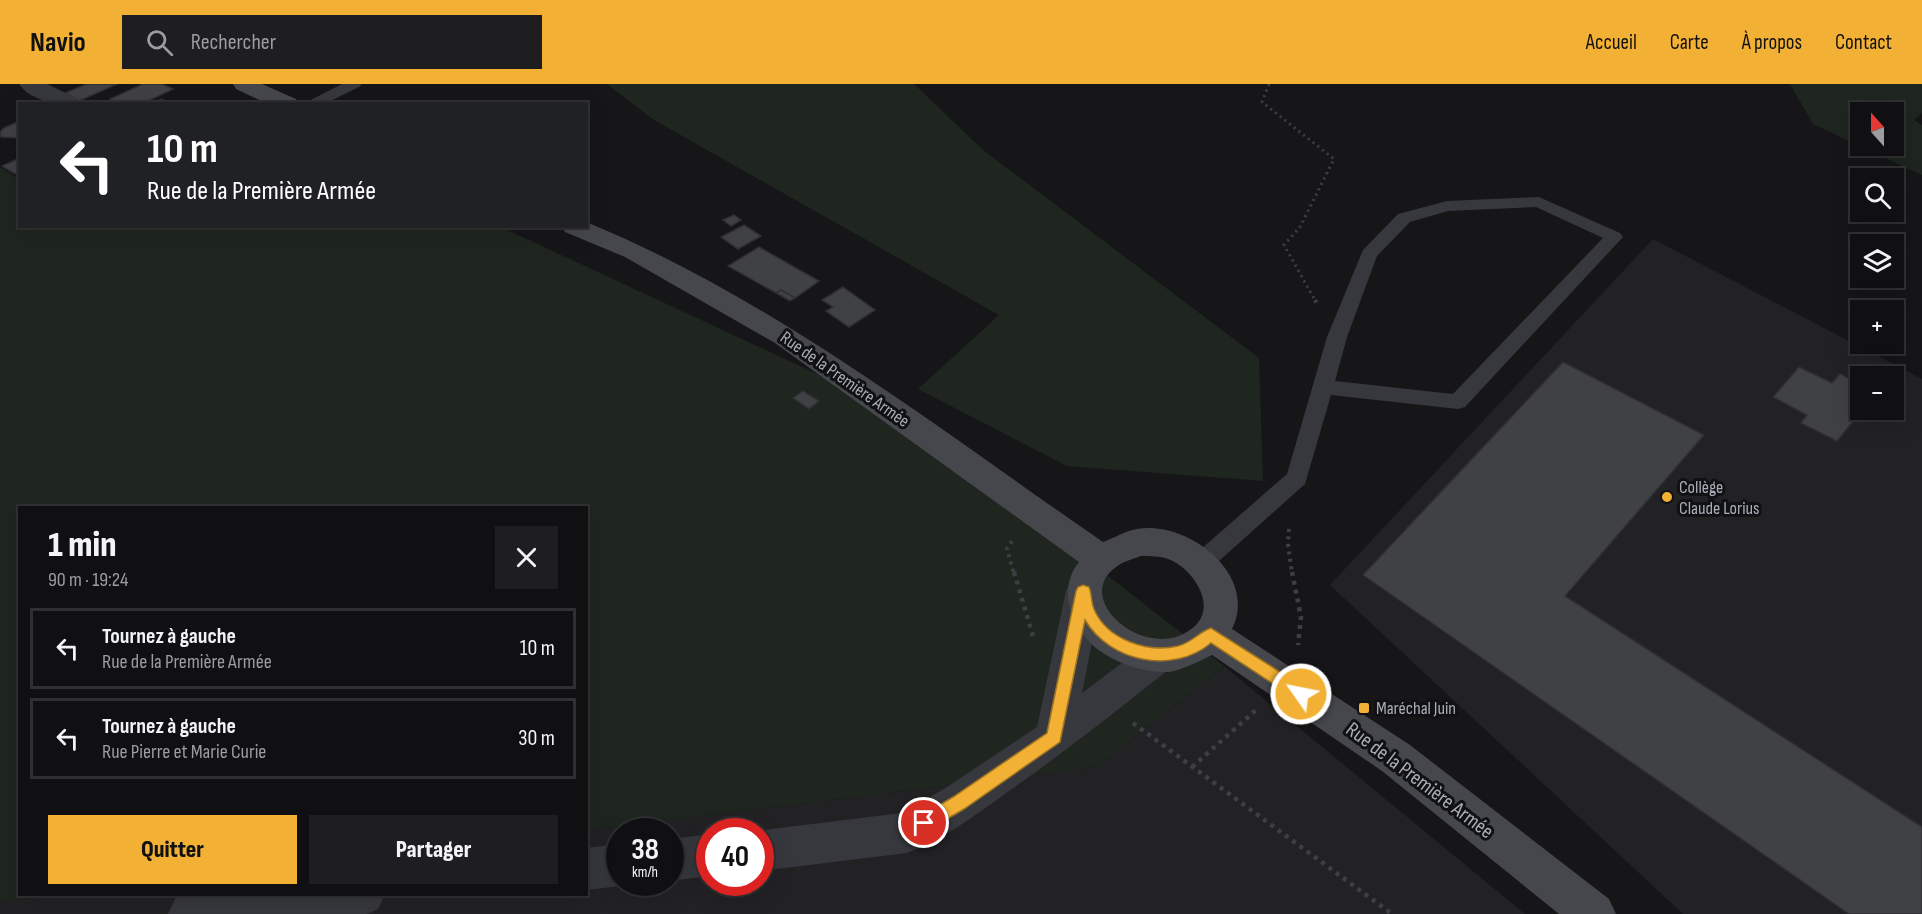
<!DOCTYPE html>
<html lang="fr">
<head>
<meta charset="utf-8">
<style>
	:root { --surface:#101012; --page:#1e1e20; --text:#f1f3f6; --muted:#9c9d9f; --line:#303032; --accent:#f2b134 }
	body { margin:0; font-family:"Sofia Sans Condensed",sans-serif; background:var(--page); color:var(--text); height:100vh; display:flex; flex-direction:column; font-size:22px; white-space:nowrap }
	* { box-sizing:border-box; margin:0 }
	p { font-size:20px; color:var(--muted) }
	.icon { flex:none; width:33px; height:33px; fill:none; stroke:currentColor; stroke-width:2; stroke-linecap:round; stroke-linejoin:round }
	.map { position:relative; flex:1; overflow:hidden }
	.panel { position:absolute; left:18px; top:422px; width:570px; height:390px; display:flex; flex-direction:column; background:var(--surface); border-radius:0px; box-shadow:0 6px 24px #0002,0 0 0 2px var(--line) }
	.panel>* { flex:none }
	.top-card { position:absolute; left:18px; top:18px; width:570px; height:126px; border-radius:0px; box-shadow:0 6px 24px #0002,0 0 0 2px var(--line); background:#202124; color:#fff; overflow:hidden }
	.needle { width:39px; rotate:339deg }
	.tools { position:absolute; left:1850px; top:18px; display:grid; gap:12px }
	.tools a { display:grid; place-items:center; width:54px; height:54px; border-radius:0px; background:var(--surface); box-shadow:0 6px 24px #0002,0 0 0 2px var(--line); font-size:30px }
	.speed { position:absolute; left:606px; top:734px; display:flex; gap:12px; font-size:30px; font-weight:700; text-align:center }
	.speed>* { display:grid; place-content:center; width:78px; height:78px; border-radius:50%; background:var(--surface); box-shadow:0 6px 24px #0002,0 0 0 2px var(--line); line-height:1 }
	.speed small { font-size:15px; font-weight:400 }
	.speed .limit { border:9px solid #d22; background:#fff; color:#111 }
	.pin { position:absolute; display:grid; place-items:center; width:51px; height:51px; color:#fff; margin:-26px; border:3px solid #fff; border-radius:50%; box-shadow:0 2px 6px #0007 }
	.me { position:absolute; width:66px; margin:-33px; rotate:303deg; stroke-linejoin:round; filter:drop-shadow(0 0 4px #0008) }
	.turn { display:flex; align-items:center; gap:21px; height:126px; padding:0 30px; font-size:27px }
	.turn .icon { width:78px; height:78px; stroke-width:2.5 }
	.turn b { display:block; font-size:42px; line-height:51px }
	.round { display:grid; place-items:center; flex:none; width:63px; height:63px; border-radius:0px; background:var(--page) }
	.headline { display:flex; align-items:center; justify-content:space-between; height:102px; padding:0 30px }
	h1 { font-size:36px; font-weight:800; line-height:45px }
	.action { display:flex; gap:12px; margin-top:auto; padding:12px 30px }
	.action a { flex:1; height:69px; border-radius:0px; background:var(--accent); color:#111; font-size:24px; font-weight:800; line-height:69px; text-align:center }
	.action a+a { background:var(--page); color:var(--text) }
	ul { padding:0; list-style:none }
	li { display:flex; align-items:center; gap:18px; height:81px; margin:0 12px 9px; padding:0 18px; border:3px solid var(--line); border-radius:0px }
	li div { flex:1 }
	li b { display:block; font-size:22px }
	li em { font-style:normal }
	header { display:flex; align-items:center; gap:36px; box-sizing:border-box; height:84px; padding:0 30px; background:var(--accent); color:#111 }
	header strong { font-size:28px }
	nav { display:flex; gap:33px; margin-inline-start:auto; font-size:21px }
	.search { width:420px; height:54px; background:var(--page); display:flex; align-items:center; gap:15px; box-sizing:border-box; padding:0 21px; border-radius:0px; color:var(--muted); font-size:22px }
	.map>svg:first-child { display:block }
	.built { fill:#222225; fill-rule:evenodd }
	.green { fill:#1e261f; fill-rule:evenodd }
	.building { fill:#404145; stroke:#303034; stroke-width:1.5 }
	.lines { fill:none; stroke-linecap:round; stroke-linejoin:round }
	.path-far2 { stroke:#3d3f44; stroke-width:3; stroke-dasharray:2 4; stroke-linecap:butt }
	.path-far1 { stroke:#3d3f44; stroke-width:4; stroke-dasharray:3 4.5; stroke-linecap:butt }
	.path { stroke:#3d3f44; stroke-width:4.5; stroke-dasharray:4 5; stroke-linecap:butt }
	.lane { fill:#37383d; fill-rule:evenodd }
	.street { fill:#37383d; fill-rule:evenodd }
	.secondary { fill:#45474d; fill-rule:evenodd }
	.route { fill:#f2b134; stroke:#9d7322; stroke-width:1.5 }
	.poi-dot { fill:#f2b134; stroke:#111113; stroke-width:2 }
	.labels { text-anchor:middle; stroke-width:6; stroke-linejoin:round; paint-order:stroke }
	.street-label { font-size:18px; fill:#a8adb8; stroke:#111113 }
	.poi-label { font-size:18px; fill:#a8adb8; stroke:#111113; text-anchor:start }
	.near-street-label { font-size:21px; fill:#a8adb8; stroke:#111113 }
</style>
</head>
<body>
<header>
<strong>Navio</strong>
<div class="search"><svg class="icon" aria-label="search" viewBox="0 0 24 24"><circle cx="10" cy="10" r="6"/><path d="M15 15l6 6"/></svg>Rechercher</div>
<nav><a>Accueil</a><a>Carte</a><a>À propos</a><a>Contact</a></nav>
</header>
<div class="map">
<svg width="1922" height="830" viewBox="0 0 1922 830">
	<rect width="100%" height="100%" fill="#161618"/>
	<!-- built -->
	<g class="built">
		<path d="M1653,155L1922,295V830H1683L1330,501ZM1860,292H1893V326H1860Z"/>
		<path d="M1224,582L1525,830H0V818L62,810H586L587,746L1097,683ZM620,747H670V798H620ZM710,747H760V798H710Z"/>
	</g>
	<!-- green -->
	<g class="green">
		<polygon points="607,0 914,0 983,66 1259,274 1263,397 1067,382 918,305 999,231 654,36"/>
		<path d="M1790,0H1922V29L1914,36L1922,41V91L1813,40ZM1860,28H1893V62H1860Z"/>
		<polygon points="0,83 19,95 20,142 95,143 101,146 109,142 501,143 895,326 1224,582 1097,683 587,746 586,423 20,423 20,810 62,810 0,818"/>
	</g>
	<!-- building -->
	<g class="building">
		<polygon points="87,0 117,0 79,17 65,9"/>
		<polygon points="143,0 162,0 173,5 148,17 153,19 162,15 171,20 119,20 110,15"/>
		<polygon points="20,37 20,54 1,53 0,48 4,44"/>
		<polygon points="20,74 20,88 15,90 2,82"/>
		<polygon points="734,131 741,136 731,142 723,136"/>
		<polygon points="744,141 761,152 738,165 721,153"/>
		<polygon points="759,163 819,197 795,214 781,206 776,209 728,182"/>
		<polygon points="843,203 875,226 849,243 826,227 833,223 822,216"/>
		<polygon points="781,206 795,214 790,217 776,209"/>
		<polygon points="1563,278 1704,351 1565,512 1922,743 1922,830 1849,830 1363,491"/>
		<polygon points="1799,283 1832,299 1840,290 1860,300 1862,326 1837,357 1801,339 1807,331 1773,313"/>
		<polygon points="803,307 819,317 809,325 793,314"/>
	</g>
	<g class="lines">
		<!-- path-far2 -->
		<polyline class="path-far2" points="1269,0 1262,18 1334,75 1300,143 1284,161 1316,218"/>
		<!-- path-far1 -->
		<g class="path-far1">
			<polyline points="1315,216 1317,220"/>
			<polyline points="1289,445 1288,460 1292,490"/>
			<polyline points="1012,457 1007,465 1014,490"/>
		</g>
		<!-- path -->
		<g class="path">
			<polyline points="1014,488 1033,552"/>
			<polyline points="1292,488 1301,533 1298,561"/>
			<polyline points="1133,639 1392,830"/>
			<polyline points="1192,683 1256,626"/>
		</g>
		<!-- lane -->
		<g class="lane">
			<polygon points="342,0 362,0 359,3 324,20 303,20"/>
			<path d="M1539,113L1620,149L1623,153L1465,323L1458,325L1331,311L1305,400L1209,486L1201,489L1193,486L1189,479L1193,472L1287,390L1327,253L1363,166L1398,130L1447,117ZM1536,123L1603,154L1453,310L1335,297L1347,253L1377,172L1410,138L1448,127Z"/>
		</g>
		<!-- street -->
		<g class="street">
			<path d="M19,0H47L78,15L81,20C60,20 32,19 19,0Z"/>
			<path d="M1084,492L1097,497L1102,507L1082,609L1147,560L1160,555L1173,560L1179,571L1173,582C1119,625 1065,668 1009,707C977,730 944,755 907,769L760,787V747H756L901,729L944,705L1037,643L1066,507L1071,497Z"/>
			<polygon points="710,750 710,792 670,797 670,755"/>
			<polygon points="620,760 620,798 630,798 620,802 586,806 586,764"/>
			<polygon points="185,810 385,810 378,825 367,830 168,830 175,815"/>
		</g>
		<!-- secondary -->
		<g class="secondary">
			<polygon points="233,0 262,0 296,15 299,20 268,20 236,5"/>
			<path d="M586,138C774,215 937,344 1103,458C1114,454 1125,447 1137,445C1188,436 1259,491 1232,545L1410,661L1609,815L1616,830H1559L1382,687L1212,571C1200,577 1182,586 1169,588C1147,589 1121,581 1103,569C1074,550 1055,507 1079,478L775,259L625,173L565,148L561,142H586ZM1141,472C1150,472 1160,472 1168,475C1191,483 1217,519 1196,541C1152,584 1069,517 1116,483C1122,478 1133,475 1141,472Z"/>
		</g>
	</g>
	<!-- route -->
	<path class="route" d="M1083,501L1089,503C1092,510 1091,518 1094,525C1107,556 1148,569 1178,562C1191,559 1199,548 1211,544L1307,605L1309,610L1307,615L1301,617L1296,615L1211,559C1173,591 1110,578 1085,536L1060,658L964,725L930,745L924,748L918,745L916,739L918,734L953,713L1047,649L1076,507L1078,503Z"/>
	<!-- markers -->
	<g class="poi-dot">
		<circle cx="1667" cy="413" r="6"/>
		<rect x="1358" y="618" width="12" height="12" rx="3"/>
	</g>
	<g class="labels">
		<!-- street labels -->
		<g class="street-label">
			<text transform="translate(845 295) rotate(35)" y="6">Rue de la Première Armée</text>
		</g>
		<!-- poi labels -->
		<g class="poi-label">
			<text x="1679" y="409">Collège<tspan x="1679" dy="21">Claude Lorius</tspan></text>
			<text x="1376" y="630">Maréchal Juin</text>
		</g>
		<!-- near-street labels -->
		<g class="near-street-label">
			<text transform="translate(1420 696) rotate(37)" y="7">Rue de la Première Armée</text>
		</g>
	</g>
</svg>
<div class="tools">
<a><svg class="needle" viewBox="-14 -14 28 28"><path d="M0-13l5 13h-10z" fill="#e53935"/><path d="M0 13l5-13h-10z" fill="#9c9d9f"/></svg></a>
<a><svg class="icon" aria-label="search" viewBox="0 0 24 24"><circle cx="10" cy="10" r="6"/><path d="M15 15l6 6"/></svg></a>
<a><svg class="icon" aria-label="layers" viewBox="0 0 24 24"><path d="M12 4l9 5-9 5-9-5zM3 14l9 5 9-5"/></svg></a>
<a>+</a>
<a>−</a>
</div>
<div class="speed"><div>38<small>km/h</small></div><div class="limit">40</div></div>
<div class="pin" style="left:924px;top:739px;background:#d93025"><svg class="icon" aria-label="arrive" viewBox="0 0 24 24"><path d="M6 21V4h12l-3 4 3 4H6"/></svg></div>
<svg class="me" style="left:1301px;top:610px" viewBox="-20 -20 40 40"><circle r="17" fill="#f2b134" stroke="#fff" stroke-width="3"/><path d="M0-11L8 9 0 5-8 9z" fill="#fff"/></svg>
<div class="top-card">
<div class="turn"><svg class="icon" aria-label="left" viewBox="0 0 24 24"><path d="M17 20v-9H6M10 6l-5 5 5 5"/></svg><div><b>10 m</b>Rue de la Première Armée</div></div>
</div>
<section class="panel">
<div class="headline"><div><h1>1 min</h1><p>90 m · 19:24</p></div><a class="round"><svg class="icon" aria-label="close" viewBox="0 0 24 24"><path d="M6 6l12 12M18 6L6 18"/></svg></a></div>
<ul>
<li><svg class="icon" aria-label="left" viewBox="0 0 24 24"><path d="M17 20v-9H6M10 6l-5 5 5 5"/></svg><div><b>Tournez à gauche</b><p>Rue de la Première Armée</p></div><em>10 m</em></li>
<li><svg class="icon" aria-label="left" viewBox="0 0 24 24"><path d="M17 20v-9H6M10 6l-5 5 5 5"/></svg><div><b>Tournez à gauche</b><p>Rue Pierre et Marie Curie</p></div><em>30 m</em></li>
</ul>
<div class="action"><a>Quitter</a><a>Partager</a></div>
</section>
</div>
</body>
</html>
